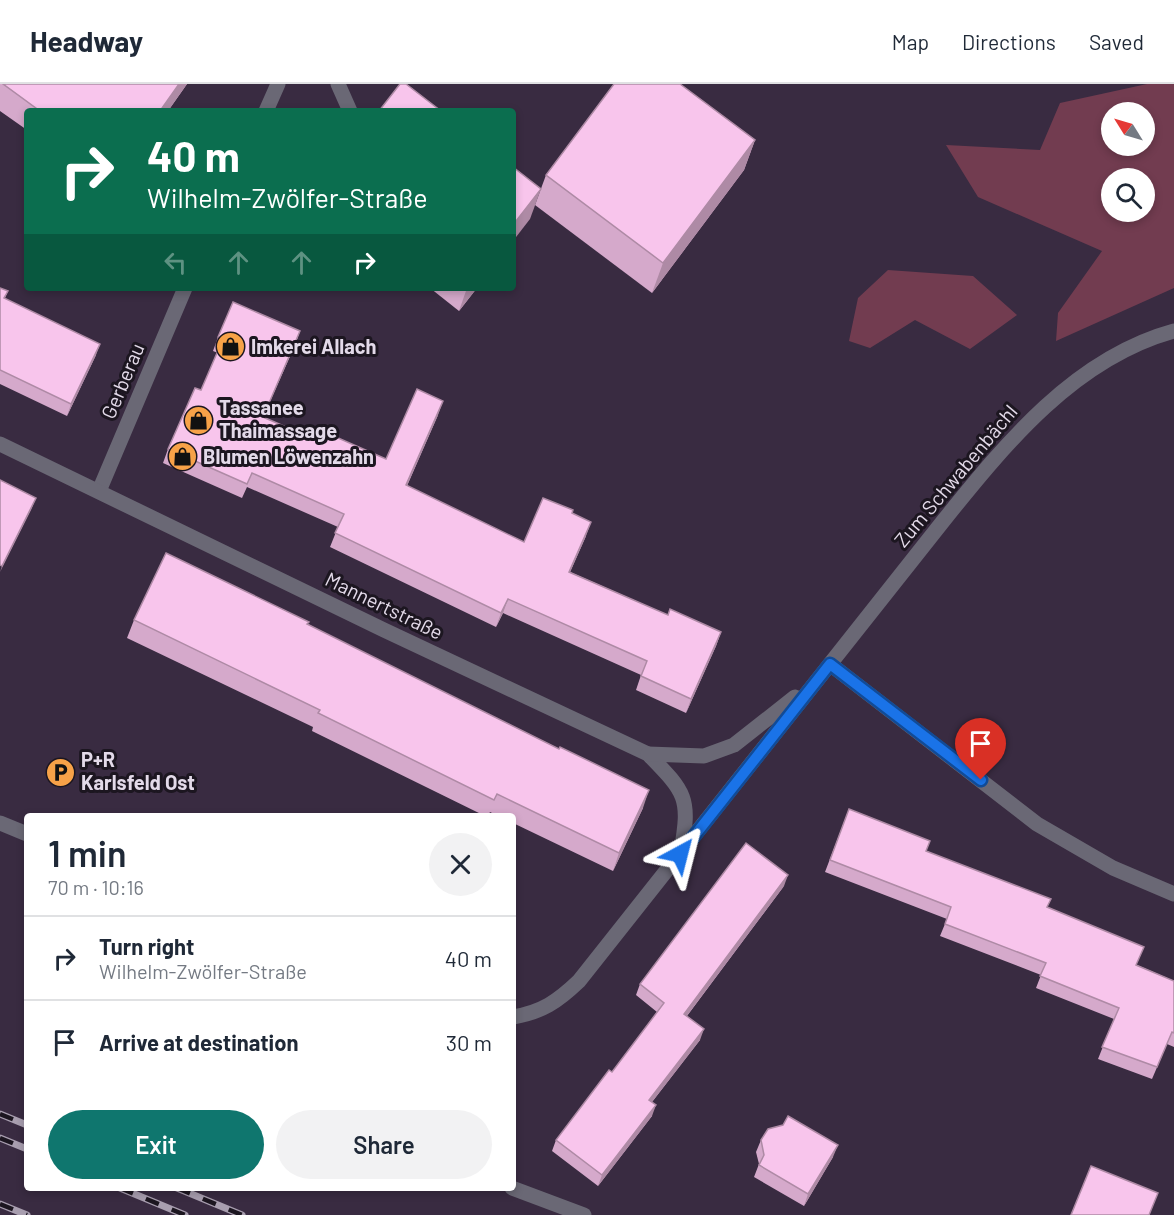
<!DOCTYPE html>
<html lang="en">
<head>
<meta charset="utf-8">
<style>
	:root { --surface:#fff; --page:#f2f2f3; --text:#1f2937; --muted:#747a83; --line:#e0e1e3; --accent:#0f766e }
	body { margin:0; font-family:Barlow,sans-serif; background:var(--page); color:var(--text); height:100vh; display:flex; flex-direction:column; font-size:22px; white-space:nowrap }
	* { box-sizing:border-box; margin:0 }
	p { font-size:20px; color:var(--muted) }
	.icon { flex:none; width:33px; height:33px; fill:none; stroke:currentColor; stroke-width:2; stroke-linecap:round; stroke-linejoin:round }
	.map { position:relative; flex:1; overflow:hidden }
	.side { position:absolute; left:24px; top:729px; width:492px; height:378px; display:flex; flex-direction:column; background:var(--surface); border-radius:6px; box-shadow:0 3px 9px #0003 }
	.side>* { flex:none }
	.banner { position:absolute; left:24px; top:24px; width:492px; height:183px; border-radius:6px; box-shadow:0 3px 9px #0003; background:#0b6e4f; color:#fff; overflow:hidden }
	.needle { width:39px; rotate:307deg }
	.controls { position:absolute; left:1101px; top:18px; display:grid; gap:12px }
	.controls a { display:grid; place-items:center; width:54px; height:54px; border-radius:50%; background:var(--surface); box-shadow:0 3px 9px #0003; font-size:30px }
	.pin { position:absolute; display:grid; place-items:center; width:51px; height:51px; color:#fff; margin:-62px -26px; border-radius:50% 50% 50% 0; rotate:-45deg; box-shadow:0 0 6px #0007 }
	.pin .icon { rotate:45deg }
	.me { position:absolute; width:66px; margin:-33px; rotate:38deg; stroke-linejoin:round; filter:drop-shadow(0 0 4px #0008) }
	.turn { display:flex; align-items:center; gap:21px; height:126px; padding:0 24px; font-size:27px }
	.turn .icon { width:78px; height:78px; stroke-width:2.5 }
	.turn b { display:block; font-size:42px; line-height:51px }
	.lanes { display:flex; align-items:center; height:57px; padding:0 24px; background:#0003; justify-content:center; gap:30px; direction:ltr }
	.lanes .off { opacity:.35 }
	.round { display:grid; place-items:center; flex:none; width:63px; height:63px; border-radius:32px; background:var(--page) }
	.overview { display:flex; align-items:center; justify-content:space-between; height:102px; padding:0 24px }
	h1 { font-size:36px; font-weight:600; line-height:45px }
	.action { display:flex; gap:12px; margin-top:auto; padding:12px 24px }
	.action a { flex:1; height:69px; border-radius:36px; background:var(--accent); color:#fff; font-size:24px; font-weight:600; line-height:69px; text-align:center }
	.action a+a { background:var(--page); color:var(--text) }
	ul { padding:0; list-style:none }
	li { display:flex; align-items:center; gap:18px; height:84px; padding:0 24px; border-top:2px solid var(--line) }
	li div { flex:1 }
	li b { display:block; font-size:22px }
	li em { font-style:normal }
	header { display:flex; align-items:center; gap:36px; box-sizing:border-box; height:84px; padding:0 30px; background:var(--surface); border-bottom:2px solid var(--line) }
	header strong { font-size:28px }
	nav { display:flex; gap:33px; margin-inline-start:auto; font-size:21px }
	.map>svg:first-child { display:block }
	.green { fill:#723c50; fill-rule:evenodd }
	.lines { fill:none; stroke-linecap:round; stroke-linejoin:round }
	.service { stroke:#6a6875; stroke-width:15 }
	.minor { stroke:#6a6875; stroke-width:15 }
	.tertiary { stroke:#6a6875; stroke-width:15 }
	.rail-casing { stroke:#a89eaf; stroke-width:7 }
	.rail { stroke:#1c1620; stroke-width:4.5; stroke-dasharray:14; stroke-linecap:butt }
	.wall { fill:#d5a9cb }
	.shaded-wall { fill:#ae8aa5 }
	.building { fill:#f8c5ec; stroke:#ae8aa5; stroke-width:1.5 }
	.route-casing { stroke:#114b97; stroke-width:15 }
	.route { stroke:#1a73e8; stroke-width:10 }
	.labels { text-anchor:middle; stroke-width:6; stroke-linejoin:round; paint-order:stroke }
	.poi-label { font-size:20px; font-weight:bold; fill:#e3dae9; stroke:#1c1620; text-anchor:start }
	.street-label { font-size:20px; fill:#e3dae9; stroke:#1c1620 }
</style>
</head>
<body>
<header>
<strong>Headway</strong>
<nav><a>Map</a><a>Directions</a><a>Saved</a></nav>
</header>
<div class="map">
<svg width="1174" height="1131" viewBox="0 0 1174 1131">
	<rect width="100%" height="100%" fill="#392b41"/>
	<!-- green -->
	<g class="green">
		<path d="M1147,0H1174V204L1056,257L1058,229L1102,167L978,113L946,61L1040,66L1060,19ZM1112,28H1144V62H1112ZM1112,94H1144V128H1112Z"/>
		<polygon points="888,186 973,192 1017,231 970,265 915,236 870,264 849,257 858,214"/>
	</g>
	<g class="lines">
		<!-- service -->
		<polyline class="service" points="512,1104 584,1131"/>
		<!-- minor -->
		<g class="minor">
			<polyline points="338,0 350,27"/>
			<polyline points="266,27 278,0"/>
			<polyline points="99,407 185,204"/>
			<polyline points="830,580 1037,740 1113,784 1174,810"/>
		</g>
		<!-- tertiary -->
		<g class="tertiary">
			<path d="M0,360L384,546L648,670C685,708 691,713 681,767"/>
			<polyline points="648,670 704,672 734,661 795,613"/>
			<polyline points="0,739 27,750"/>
			<path d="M513,933C542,928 557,918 579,897L944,436C1006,359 1075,274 1174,247"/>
		</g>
		<defs>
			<g id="rail">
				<polyline points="0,1030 27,1041"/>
				<polyline points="0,1054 27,1065"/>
				<polyline points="120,1104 185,1131"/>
				<polyline points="177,1104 242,1131"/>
				<polyline points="0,1120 27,1131"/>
			</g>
		</defs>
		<!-- rail casing -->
		<use href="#rail" class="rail-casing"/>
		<!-- rail -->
		<use href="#rail" class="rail"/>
	</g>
	<!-- wall -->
	<g class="wall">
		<polygon points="0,0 187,0 168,27 27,27 27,46 0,27"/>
		<polygon points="755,56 744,86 652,209 535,121 546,91"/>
		<polygon points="0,204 8,207 5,214 96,271 67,332 0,300"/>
		<polygon points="430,204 477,204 459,227"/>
		<polygon points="300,247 295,261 263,333 316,356 386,375 438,331 407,402 524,458 572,429 586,452 570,488 668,531 721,548 716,562 686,629 636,606 641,591 503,529 496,543 330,463 338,443 247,403 242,414 163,379 168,365 201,306 218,269 213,267 218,253"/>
		<polygon points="134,536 308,540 643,724 613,787 513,739 513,732 498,732 490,728 488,732 485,732 312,647 313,643 127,554"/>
		<polygon points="849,725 927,767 1048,824 1137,881 1174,897 1174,963 1167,960 1152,995 1098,975 1114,935 1036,904 1041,891 940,852 947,835 825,788"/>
		<polygon points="784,802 687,932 700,956 652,1018 652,1032 598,1102 552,1067 556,1056 612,988 657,928 636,911 640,900"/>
		<polygon points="761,1056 833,1073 804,1122 754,1093 759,1080 756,1068"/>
	</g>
	<!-- shaded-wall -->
	<g class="shaded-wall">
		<polygon points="179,0 187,0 168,27 160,27"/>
		<polygon points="755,56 744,86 652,209 663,179"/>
		<polygon points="541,105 530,135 513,157 513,141"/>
		<polygon points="467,204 477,204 459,227"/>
		<polygon points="300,247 295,261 257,347 263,333"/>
		<polygon points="100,260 96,271 67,332 71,320"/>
		<polygon points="443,317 438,331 401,415 406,401"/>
		<polygon points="36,414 31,426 0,488 2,482"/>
		<polygon points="591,438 586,452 564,502 569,488"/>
		<polygon points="508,515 503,529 496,543 501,529"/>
		<polygon points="721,548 716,562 686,629 691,615"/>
		<polygon points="649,706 643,724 613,787 619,769"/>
		<polygon points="788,791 784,802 680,941 684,930"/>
		<polygon points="704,945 700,956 645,1027 649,1016"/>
		<polygon points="656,1021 652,1032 598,1102 602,1091"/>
		<polygon points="838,1061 833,1073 804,1122 808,1110"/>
	</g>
	<!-- building -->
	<g class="building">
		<polygon points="3,0 179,0 160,27 40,27"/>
		<polygon points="400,0 406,0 441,27 379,27"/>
		<polygon points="614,0 680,0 755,56 663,179 546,91"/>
		<polygon points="513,83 541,105 513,141"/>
		<polygon points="0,204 8,207 4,214 100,260 71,320 0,286"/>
		<polygon points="233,218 300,247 263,333 316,356 320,346 386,375 417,305 443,317 406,401 524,458 543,414 573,426 572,429 591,438 569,488 668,531 670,525 721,548 691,615 641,592 647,577 508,515 501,529 335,449 344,430 252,389 247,400 168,365 195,304 201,306 223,255 218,253"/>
		<polygon points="0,396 36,414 2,482 0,481"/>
		<polygon points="166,469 309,538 307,540 559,665 560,663 649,706 619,769 497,710 494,716 318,629 320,626 134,536"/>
		<polygon points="849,725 930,757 926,767 1051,815 1047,823 1144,863 1136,881 1174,897 1174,949 1172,948 1157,983 1102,963 1119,924 1040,892 1046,879 945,840 951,823 830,776"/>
		<polygon points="746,759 788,791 684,930 704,945 649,1016 656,1021 602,1091 556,1056 609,986 612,988 664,919 640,900"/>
		<polygon points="788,1032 838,1061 808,1110 759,1081 764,1071 761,1056 768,1045 783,1041"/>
		<polygon points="1091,1082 1158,1109 1149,1131 1071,1131"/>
	</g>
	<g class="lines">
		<defs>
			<polyline id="route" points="680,770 830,580 981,696"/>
		</defs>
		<!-- route casing -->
		<use href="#route" class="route-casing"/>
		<!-- route -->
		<use href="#route" class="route"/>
	</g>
	<!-- icons -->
	<defs>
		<symbol id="shop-disc" viewBox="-11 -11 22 22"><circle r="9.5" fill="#f7a248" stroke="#1c1620"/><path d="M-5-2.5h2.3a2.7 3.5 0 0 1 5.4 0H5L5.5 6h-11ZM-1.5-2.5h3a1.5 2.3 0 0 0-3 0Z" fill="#111"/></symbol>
		<symbol id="parking-disc" viewBox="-11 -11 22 22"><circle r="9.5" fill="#f7a248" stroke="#1c1620"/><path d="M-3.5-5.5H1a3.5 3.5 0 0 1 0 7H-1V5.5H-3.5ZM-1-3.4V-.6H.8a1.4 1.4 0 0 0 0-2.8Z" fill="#111"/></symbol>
	</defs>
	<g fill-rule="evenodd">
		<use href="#shop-disc" x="214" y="246" width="33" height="33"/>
		<use href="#shop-disc" x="182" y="320" width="33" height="33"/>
		<use href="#shop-disc" x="166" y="356" width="33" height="33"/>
		<use href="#parking-disc" x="44" y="672" width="33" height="33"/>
	</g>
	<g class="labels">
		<!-- poi labels -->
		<g class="poi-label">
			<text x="251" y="270">Imkerei Allach</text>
			<text x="219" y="331">Tassanee<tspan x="219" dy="23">Thaimassage</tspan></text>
			<text x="203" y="380">Blumen Löwenzahn</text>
			<text x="81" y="683">P+R<tspan x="81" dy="23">Karlsfeld Ost</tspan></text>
		</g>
		<!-- street labels -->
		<g class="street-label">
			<text transform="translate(123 297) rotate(-67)" y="7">Gerberau</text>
			<text transform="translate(956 392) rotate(-50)" y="7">Zum Schwabenbächl</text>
			<text transform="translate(384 522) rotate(26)" y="7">Mannertstraße</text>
		</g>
	</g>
</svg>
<div class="controls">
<a><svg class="needle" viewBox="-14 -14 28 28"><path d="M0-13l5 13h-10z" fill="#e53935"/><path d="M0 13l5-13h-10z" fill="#747a83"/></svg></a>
<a><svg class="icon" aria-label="search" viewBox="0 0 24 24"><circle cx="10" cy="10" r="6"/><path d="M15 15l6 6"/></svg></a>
</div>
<div class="pin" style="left:981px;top:696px;background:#d93025"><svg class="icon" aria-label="arrive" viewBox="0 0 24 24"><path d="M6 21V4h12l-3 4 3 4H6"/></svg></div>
<svg class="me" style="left:680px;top:770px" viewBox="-20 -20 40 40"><path d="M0-17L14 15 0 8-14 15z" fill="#1a73e8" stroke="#fff" stroke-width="4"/></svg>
<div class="banner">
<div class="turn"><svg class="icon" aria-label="right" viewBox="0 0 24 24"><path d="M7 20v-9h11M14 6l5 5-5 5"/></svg><div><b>40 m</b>Wilhelm-Zwölfer-Straße</div></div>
<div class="lanes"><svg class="icon off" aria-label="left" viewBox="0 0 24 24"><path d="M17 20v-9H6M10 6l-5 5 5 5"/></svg><svg class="icon off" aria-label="ahead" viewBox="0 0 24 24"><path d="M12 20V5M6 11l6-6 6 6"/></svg><svg class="icon off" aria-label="ahead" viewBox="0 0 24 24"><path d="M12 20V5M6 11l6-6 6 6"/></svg><svg class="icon" aria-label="right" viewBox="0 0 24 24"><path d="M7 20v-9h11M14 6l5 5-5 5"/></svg></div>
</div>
<section class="side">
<div class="overview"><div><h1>1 min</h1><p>70 m · 10:16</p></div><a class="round"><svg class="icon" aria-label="close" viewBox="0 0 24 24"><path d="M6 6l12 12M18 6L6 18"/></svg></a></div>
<ul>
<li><svg class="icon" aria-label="right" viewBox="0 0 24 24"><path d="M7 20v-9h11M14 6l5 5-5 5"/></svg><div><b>Turn right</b><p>Wilhelm-Zwölfer-Straße</p></div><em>40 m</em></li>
<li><svg class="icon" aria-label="arrive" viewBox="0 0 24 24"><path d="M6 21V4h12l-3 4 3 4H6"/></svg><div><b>Arrive at destination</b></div><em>30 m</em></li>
</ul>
<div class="action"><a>Exit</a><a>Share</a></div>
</section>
</div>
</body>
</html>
